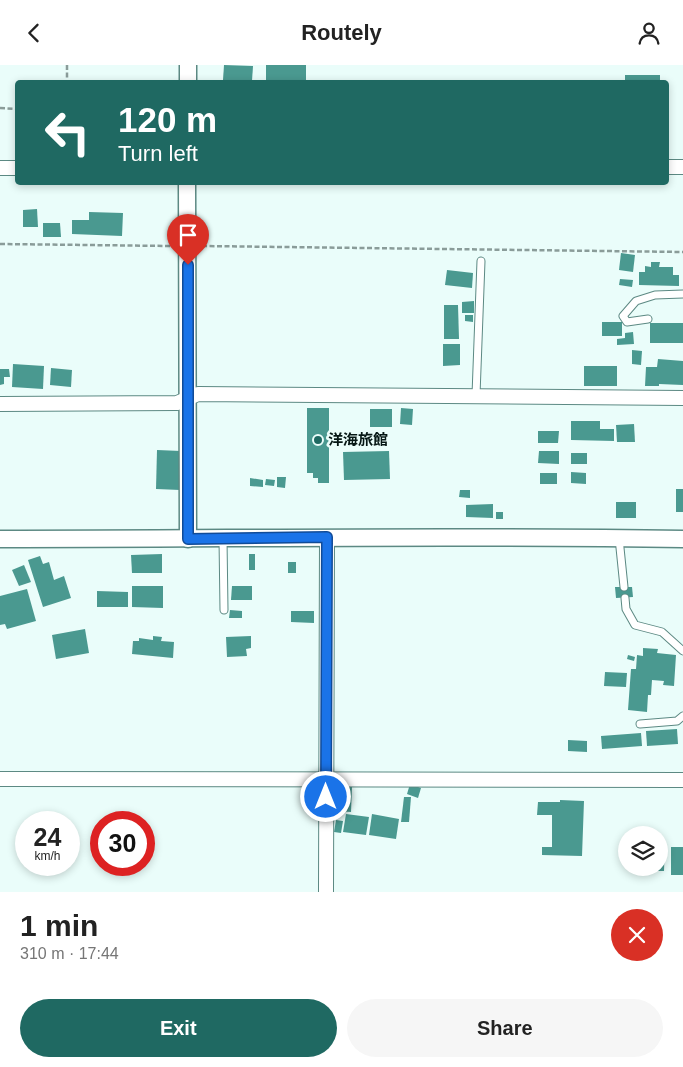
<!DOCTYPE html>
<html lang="en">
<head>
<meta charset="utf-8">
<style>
	:root { --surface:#fff; --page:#f6f6f6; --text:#222; --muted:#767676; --accent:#1f6962 }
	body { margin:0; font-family:Arial,"Noto Sans JP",sans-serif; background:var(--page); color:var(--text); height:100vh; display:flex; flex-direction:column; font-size:19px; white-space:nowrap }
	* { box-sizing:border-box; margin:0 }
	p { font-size:16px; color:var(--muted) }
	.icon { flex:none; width:28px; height:28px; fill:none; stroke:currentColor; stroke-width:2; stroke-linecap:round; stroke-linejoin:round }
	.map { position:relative; height:827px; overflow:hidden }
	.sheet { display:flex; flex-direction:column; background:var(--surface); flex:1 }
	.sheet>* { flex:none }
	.guide { position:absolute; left:15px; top:15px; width:654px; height:105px; border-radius:5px; box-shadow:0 2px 8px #0003; background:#1f6962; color:#fff; overflow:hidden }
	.tools { position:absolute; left:618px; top:761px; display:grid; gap:10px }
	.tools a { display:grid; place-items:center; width:50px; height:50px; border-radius:50%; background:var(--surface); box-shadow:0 2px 8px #0003; font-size:25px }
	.speed { position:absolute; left:15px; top:746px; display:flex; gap:10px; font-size:25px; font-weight:700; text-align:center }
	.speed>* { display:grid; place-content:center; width:65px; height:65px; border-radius:50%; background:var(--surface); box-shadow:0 2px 8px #0003; line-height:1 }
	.speed small { font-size:12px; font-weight:400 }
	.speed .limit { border:8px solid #d22; background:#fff; color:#111 }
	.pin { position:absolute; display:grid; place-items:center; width:42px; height:42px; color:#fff; margin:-51px -21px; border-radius:50% 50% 50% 0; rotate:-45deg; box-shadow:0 0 5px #0007 }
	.pin .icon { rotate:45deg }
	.me { position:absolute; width:55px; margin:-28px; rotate:0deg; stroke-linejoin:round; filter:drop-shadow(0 0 4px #0008) }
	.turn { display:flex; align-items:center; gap:18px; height:105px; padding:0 20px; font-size:22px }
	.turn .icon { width:65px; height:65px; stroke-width:2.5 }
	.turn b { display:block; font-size:35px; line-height:42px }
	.round { display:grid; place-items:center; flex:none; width:52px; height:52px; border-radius:26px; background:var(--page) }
	.headline { display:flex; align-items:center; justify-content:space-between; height:85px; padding:0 20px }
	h1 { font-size:30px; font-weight:800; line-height:38px }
	.primary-button { display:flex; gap:10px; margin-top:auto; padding:10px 20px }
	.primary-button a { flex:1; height:58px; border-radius:30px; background:var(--accent); color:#fff; font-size:20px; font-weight:800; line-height:58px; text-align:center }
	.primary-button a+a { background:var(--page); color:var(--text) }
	header { display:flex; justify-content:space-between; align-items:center; height:65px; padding:0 20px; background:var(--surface); font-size:22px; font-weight:800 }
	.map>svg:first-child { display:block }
	.building { fill:#4a9990 }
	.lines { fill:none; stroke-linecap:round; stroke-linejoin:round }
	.service-casing { stroke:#5c8983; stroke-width:9 }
	.minor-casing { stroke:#5c8983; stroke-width:16 }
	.tertiary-casing { stroke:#5c8983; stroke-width:19 }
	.path { stroke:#8a9c99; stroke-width:2.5; stroke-dasharray:5 2.5; stroke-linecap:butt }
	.service { stroke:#fff; stroke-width:7 }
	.minor { stroke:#fff; stroke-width:14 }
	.tertiary { stroke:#fff; stroke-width:16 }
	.route-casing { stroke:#114b97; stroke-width:12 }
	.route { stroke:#1a73e8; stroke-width:9 }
	.poi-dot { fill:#1f6962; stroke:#eafdfa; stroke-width:2 }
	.labels { text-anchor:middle; stroke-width:5; stroke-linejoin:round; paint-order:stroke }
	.poi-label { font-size:15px; font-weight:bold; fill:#051614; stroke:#eafdfa; text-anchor:start }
</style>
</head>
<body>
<header><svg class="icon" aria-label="back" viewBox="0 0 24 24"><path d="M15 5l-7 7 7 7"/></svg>Routely<svg class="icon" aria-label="person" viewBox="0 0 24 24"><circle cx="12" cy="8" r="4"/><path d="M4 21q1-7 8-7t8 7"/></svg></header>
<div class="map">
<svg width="683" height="827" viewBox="0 0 683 827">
	<rect width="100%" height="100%" fill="#eafdfa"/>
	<!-- building -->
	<g class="building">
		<polygon points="224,0 253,1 252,16 223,15"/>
		<rect x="266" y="0" width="40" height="18"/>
		<rect x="625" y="10" width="35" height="8"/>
		<polygon points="37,144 38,162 23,162 23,145"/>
		<polygon points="89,147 123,148 122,171 72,169 72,155 89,155"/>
		<polygon points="43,158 60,158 61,172 43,172"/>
		<polygon points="621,188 635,190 633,207 619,205"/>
		<polygon points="651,197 660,197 659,202 673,202 673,210 679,210 679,221 639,220 639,207 645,207 645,201 651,202"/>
		<polygon points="447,205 473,208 472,223 445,220"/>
		<polygon points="620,214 633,215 632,222 619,220"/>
		<polygon points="474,236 474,248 462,248 462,237"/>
		<polygon points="444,240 458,240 459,274 444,274"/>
		<polygon points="465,250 473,250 473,257 465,256"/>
		<rect x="602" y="257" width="20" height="14"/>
		<rect x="650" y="258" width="33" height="20"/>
		<polygon points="633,267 634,279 617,280 617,274 625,273 625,268"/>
		<polygon points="443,279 460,279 460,300 443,301"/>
		<polygon points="632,285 642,286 641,300 632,299"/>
		<polygon points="658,294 683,296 683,320 659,319 659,321 645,321 646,302 657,302"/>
		<polygon points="13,299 44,301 43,324 12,322"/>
		<rect x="584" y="301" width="33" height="20"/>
		<polygon points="51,303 72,305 71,322 50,320"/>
		<polygon points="0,304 9,304 10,312 4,312 4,319 0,320"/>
		<polygon points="307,343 329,343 329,418 318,418 318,413 313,413 313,408 307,408"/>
		<polygon points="401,343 413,344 412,360 400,359"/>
		<rect x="370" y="344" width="22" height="18"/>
		<polygon points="571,356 600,356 600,364 614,364 614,376 571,375"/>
		<polygon points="634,359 635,377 617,377 616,360"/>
		<polygon points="538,366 559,366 558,378 538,378"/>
		<polygon points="157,385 181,386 180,425 156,424"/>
		<polygon points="389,386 390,414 344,415 343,387"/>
		<polygon points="539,386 559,386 559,399 538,398"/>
		<rect x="571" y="388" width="16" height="11"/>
		<polygon points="571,407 586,408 586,419 571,418"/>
		<rect x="540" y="408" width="17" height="11"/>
		<polygon points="277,412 286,412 285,423 277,422"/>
		<polygon points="250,413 263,415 263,422 250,421"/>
		<polygon points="266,414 275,415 274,421 265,420"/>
		<rect x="676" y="424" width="7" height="23"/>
		<polygon points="460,425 470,425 470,433 459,432"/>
		<rect x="616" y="437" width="20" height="16"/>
		<polygon points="493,439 493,453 466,452 466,440"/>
		<rect x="496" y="447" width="7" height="7"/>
		<polygon points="162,489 162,508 132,508 131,490"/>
		<rect x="249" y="489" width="6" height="16"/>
		<polygon points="40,491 43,499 49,497 54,515 64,511 71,533 43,542 28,495"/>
		<rect x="288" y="497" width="8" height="11"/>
		<polygon points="24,500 31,517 19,521 12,505"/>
		<polygon points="132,521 163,521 163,543 132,542"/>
		<polygon points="232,521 252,521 252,535 231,535"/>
		<polygon points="615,522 632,522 633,532 616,533"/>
		<polygon points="27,524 36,556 7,564 5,559 0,560 0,531"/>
		<polygon points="97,526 128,527 128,542 97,542"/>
		<polygon points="230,545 242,546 242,553 229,553"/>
		<polygon points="291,546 314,546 314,558 291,557"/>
		<polygon points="85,564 89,588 56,594 52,570"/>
		<polygon points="153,571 162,572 161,576 174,577 173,593 132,589 133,576 139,576 139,573 153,575"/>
		<polygon points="251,571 251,583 246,584 247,591 227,592 226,572"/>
		<polygon points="643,583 658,584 657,588 676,590 674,621 663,620 664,616 652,615 651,630 648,630 647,647 628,645 631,604 636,604 637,590 643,591"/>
		<polygon points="628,590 635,592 634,596 627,594"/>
		<polygon points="605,607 627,608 626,622 604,621"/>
		<polygon points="677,664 678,679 647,681 646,666"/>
		<polygon points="641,668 642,681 602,684 601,671"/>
		<polygon points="568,675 587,676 587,687 568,686"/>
		<polygon points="410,719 421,723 418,733 407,729"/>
		<polygon points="337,721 352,722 351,747 335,746"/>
		<polygon points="404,732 411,732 409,757 401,757"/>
		<polygon points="560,735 584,736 582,791 542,790 542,782 552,782 552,750 537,750 538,737 560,737"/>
		<polygon points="346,749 369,752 366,770 343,767"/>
		<polygon points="372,749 399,754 396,774 369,770"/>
		<polygon points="336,755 343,756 341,768 334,767"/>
		<polygon points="659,775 665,775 664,806 641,806 641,802 659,802"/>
		<rect x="671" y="782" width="12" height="28"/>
	</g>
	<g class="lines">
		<defs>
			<g id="service">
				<polyline points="648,254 627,257 623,251 636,236 655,230 683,229"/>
				<polyline points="476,330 481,196"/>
				<polyline points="619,473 624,522"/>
				<polyline points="223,474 224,545"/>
				<polyline points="625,533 626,544 635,560 662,567 683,586"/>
				<polyline points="640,659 677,656 683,651"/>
			</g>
			<g id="minor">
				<polyline points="666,102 683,102"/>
				<polyline points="0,103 18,103"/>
				<polyline points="0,339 177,338 198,329 683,333"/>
				<polyline points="0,714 683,715"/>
				<polyline points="326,827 327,472"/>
			</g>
			<g id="tertiary">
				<polyline points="188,18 188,0"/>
				<polyline points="187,118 188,474"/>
				<path d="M0,474C228,474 455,470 683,474"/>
			</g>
		</defs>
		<!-- service casing -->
		<use href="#service" class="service-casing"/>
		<!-- minor casing -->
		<use href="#minor" class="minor-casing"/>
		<!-- tertiary casing -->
		<use href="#tertiary" class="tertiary-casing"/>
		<!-- path -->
		<g class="path">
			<polyline points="67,0 67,18"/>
			<polyline points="0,43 18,44"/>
			<polyline points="0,179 172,181"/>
			<polyline points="202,181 683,187"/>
		</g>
		<!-- service -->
		<use href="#service" class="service"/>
		<!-- minor -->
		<use href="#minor" class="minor"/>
		<!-- tertiary -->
		<use href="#tertiary" class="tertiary"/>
	</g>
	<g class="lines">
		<defs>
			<polyline id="route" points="188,200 188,474 327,472 326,732"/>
		</defs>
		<!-- route casing -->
		<use href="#route" class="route-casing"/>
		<!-- route -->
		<use href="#route" class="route"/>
	</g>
	<!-- markers -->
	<circle class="poi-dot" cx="318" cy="375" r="5"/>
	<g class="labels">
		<!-- poi labels -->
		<g class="poi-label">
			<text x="328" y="380">洋海旅館</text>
		</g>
	</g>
</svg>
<div class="tools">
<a><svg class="icon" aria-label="layers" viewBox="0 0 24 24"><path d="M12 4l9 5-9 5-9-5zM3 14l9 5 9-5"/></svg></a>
</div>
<div class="speed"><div>24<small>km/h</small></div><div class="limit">30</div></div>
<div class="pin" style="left:188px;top:200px;background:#d93025"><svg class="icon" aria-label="arrive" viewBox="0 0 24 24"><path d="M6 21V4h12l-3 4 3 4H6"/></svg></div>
<svg class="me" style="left:326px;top:732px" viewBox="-20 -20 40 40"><circle r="17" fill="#1a73e8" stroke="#fff" stroke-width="3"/><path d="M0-11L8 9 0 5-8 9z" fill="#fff"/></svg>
<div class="guide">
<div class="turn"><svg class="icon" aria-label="left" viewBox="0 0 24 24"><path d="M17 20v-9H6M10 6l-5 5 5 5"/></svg><div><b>120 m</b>Turn left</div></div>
</div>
</div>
<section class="sheet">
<div class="headline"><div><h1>1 min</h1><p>310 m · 17:44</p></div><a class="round" style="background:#d93025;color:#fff"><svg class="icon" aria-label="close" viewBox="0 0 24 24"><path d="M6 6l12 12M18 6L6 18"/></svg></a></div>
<div class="primary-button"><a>Exit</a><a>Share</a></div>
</section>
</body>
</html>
